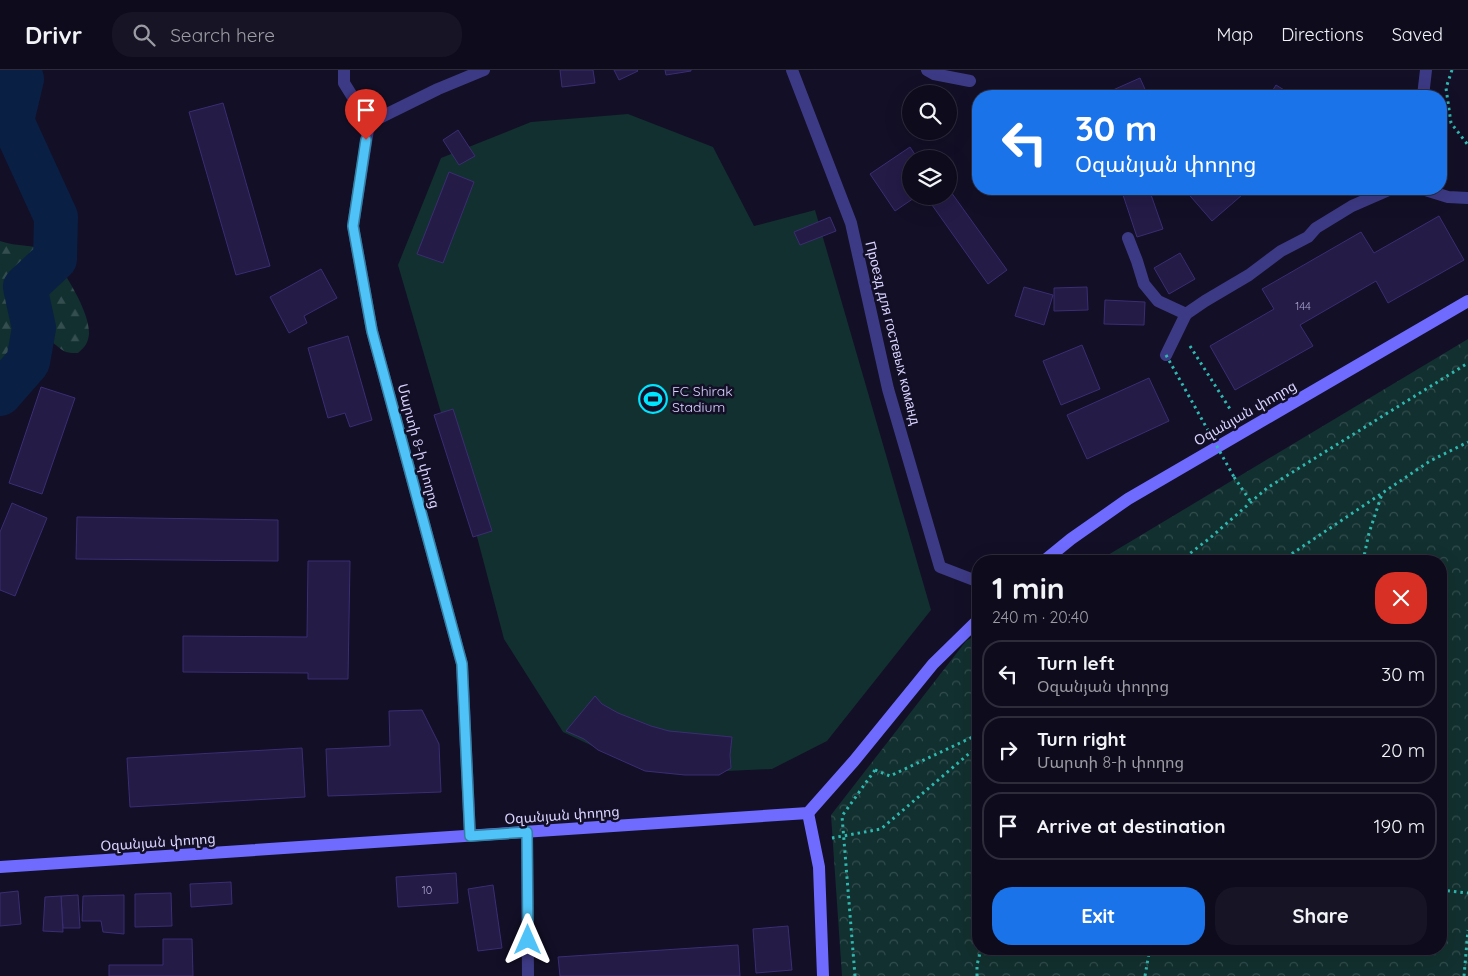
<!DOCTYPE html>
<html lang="en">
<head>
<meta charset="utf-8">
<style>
	:root { --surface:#0e0b1c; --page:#171425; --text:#f1f3f6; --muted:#9b9ba3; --line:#2e2b3b; --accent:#1a73e8 }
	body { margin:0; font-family:Quicksand,"Noto Sans Armenian",sans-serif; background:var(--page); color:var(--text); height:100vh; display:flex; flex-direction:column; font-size:19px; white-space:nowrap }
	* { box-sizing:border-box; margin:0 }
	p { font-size:16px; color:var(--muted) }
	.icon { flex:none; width:28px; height:28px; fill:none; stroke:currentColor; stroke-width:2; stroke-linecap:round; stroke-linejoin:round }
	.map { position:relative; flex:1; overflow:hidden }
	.details { position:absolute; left:972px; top:485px; width:475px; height:400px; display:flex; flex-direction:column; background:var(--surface); border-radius:20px; box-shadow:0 5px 20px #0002,0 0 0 1px var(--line) }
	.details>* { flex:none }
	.hud { position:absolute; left:972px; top:20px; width:475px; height:105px; border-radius:20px; box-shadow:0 5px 20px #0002,0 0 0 1px var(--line); background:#1a73e8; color:#fff; overflow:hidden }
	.controls { position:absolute; left:902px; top:15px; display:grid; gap:10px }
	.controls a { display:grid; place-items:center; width:55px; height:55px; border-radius:50%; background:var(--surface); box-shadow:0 5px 20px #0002,0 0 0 1px var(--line); font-size:25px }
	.pin { position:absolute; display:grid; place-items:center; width:42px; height:42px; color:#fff; margin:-51px -21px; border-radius:50% 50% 50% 0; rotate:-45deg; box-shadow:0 0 5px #0007 }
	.pin .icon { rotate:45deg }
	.me { position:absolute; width:55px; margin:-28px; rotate:0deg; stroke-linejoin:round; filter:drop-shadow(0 0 4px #0008) }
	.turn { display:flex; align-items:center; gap:18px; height:105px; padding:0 20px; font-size:22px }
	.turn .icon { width:65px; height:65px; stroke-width:2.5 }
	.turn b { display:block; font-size:35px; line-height:42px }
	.round { display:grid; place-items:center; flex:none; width:52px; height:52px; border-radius:20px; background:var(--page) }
	.summary { display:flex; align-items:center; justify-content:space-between; height:85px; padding:0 20px }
	h1 { font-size:30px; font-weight:700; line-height:38px }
	.action { display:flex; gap:10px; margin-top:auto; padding:10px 20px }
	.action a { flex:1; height:58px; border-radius:20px; background:var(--accent); color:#fff; font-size:20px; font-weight:700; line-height:58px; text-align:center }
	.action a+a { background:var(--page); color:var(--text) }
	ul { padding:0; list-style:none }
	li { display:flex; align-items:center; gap:15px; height:68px; margin:0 10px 8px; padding:0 10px; border:2px solid var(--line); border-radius:20px }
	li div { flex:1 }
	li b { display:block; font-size:19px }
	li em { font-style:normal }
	header { display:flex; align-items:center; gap:30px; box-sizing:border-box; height:70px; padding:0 25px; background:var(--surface); border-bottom:1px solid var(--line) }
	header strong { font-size:24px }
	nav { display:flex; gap:28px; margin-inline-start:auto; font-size:18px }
	.search { width:350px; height:45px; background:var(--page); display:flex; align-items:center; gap:12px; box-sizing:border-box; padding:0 18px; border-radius:20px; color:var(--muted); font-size:19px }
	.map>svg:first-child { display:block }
	.forest { fill:url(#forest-firs) }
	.park { fill:url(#park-crowns) }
	.pitch { fill:#12302f }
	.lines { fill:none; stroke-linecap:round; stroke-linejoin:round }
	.river { stroke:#0a1f44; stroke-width:44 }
	.building { fill:#241b47; stroke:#3b2d73 }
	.path { stroke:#2fb8b0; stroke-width:3; stroke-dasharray:2.5 4; stroke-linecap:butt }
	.lane { stroke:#3d3a85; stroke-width:12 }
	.street { stroke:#3d3a85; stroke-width:12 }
	.secondary { stroke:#6f6bff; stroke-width:12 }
	.path-bridge { stroke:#2fb8b0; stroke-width:3; stroke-dasharray:2.5 4; stroke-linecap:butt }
	.route-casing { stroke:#337fa1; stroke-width:12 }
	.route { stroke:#4fc3f7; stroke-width:9 }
	.labels { text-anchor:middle; stroke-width:5; stroke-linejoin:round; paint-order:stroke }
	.number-label { font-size:11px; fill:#aca6d1 }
	.street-label { font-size:14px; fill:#d9d4ff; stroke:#130f26 }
	.poi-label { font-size:14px; fill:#d9d4ff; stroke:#130f26; text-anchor:start }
</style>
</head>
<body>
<header>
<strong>Drivr</strong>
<div class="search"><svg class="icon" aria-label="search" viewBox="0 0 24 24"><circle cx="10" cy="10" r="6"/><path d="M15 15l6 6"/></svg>Search here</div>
<nav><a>Map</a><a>Directions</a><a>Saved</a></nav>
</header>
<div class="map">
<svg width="1468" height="906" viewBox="0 0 1468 906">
	<defs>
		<pattern id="forest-firs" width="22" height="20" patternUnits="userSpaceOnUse" patternTransform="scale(1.25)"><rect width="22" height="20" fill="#12302f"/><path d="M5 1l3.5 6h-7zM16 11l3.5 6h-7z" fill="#344d4e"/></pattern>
		<pattern id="park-crowns" width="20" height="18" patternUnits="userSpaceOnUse" patternTransform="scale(1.25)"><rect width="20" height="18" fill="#12302f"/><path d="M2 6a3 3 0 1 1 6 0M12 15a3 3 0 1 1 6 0" fill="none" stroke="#344d4e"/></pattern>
	</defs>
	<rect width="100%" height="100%" fill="#130f26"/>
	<!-- forest -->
	<path class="forest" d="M0,171C16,177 36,174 49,182C53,184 55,190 58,194C69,210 90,244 89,264C88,273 85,277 78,283C75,283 69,283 66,282C59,279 55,272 46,270C22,265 17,299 7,314C5,318 2,321 0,324Z"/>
	<!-- park -->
	<polygon class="park" points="1468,269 1468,906 842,906 831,745 966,571 979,563 979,879 1441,879 1441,491 1098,491"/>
	<!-- pitch -->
	<polygon class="pitch" points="628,44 713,77 754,156 815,140 931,540 827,671 772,699 686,703 645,701 563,662 504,569 476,463 398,195 441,88 531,52"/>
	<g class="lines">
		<!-- river -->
		<polyline class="river" points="0,324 28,292 34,258 25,217 55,189 56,147 12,51 22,9 19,0"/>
	</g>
	<!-- building -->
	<g class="building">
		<polygon points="560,0 593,0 595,13 562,17"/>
		<polygon points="614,0 637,0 638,1 619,10"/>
		<polygon points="665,0 691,0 691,1 666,5"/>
		<polygon points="1140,8 1148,26 1116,26 1113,20"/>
		<polygon points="1276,15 1294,26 1269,26"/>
		<polygon points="223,33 270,196 236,205 189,42"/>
		<polygon points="458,60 475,86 459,95 443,70"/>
		<polygon points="910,77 918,89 911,89 911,126 917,126 895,141 870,104"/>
		<polygon points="449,102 474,112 443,193 417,184"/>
		<polygon points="1121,119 1149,119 1163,159 1137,167"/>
		<polygon points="1184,119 1249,119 1212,151"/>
		<polygon points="951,122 1007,200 988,214 932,135 945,126 949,126 949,123"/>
		<polygon points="1439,146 1464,190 1388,233 1376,211 1300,255 1313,276 1235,320 1210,276 1274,239 1262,219 1361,162 1374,183"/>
		<polygon points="830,147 836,161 800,175 794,162"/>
		<polygon points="1180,183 1195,209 1169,224 1154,198"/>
		<polygon points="321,199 337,228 304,246 307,253 289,263 270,227"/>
		<polygon points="1024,217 1053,225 1044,255 1015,246"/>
		<polygon points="1087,217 1088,240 1054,241 1054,218"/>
		<polygon points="1105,230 1145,232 1144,255 1104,254"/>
		<polygon points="348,266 372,350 350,357 345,343 328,348 308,278"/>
		<polygon points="1082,275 1100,319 1061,335 1043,291"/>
		<polygon points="1149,308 1169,351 1087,389 1067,345"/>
		<polygon points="41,317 75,328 42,424 9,413"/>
		<polygon points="453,339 492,461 473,467 434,345"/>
		<polygon points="12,433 47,448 15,526 0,520 0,462"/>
		<polygon points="77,447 278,450 278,491 76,489"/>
		<polygon points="308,491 350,491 348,609 308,609 308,603 183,602 183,566 307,567"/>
		<polygon points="595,626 602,634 618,643 651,656 669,661 732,667 730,685 731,698 719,705 685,705 645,701 598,680 584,669 566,661"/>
		<polygon points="422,640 439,674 441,722 328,726 326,679 390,676 389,641"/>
		<polygon points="302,678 305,727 130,737 127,688"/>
		<polygon points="456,803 458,833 398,837 396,807"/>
		<polygon points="231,812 232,834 191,837 190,814"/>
		<polygon points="493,815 502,878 478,881 468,819"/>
		<polygon points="18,821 21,854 0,856 0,823"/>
		<polygon points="171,823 172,856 135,857 135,824"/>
		<polygon points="78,825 80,858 63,858 61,826"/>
		<polygon points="124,825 124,864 103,862 101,851 82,851 83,826"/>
		<polygon points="61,826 63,862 43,861 45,827"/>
		<polygon points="788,856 792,900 756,903 753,859"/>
		<polygon points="163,869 192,869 193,906 109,906 109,895 163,895"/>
		<polygon points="738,875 740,906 560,906 558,887"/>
	</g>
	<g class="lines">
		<!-- path -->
		<g class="path">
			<polyline points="1452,0 1446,18 1451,53 1468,75"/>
			<polyline points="1190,276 1230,339"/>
			<polyline points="1234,407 1251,432"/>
			<polyline points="1180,491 1210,468 1267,418 1468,293"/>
			<polyline points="1281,491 1430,391 1468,372"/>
			<polyline points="1363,491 1369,463 1382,424"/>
			<polyline points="875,700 890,706 979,664"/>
			<polyline points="832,768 881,759 979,675"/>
			<polyline points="1441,820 1468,823"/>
			<polyline points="855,906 842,746 875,700"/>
			<polyline points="977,906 977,895 981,879"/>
			<polyline points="1145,906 1149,883 1149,879"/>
			<polyline points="1464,906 1468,860"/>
		</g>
		<!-- lane -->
		<polyline class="lane" points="792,0 851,153 888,319 940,497 979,512"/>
		<!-- street -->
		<g class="street">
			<polyline points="344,0 344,13 369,53 353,156 372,261 462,594 470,766"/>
			<polyline points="927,0 934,4 970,11"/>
			<polyline points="1423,26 1426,0"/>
			<polyline points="369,53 438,19 484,0"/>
			<polyline points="1422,119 1448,127 1468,128"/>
			<polyline points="1128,168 1137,191 1144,214 1158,231 1186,244 1205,231 1249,205 1281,181 1308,167 1316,158 1352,136 1391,119"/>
			<polyline points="1166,285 1186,244"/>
			<polyline points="527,762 528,906"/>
		</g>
		<!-- secondary -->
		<g class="secondary">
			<polyline points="1044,491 1071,469 1128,429 1468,231"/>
			<polyline points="808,743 819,797 823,906"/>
			<polyline points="0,797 808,743 854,691 933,594 979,549"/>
		</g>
		<!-- path-bridge -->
		<polyline class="path-bridge" points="1166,285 1234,407"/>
	</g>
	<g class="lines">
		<defs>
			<polyline id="route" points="366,70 353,156 372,261 462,594 470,766 527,762 528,870"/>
		</defs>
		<!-- route casing -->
		<use href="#route" class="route-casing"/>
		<!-- route -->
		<use href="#route" class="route"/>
	</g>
	<!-- icons -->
	<defs>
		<symbol id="stadium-ring" viewBox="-11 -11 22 22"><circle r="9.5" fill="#130f26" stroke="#00e5ff" stroke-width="1.5"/><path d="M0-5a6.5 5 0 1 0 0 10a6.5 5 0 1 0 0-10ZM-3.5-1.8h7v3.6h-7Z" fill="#00e5ff"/></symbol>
	</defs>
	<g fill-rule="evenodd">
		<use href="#stadium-ring" x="637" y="313" width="32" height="32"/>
	</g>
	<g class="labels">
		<!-- number labels -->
		<g class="number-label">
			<text x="1303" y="240">144</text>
			<text x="427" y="824">10</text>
		</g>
		<!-- street labels -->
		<g class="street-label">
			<text transform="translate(893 263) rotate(76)" y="5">Проезд для гостевых команд</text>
			<text transform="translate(1245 343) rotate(-30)" y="5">Օզանյան փողոց</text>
			<text transform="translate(419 376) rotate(75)" y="5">Մարտի 8-ի փողոց</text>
			<text transform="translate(562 745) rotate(-4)" y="5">Օզանյան փողոց</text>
			<text transform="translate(158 772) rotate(-4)" y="5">Օզանյան փողոց</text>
		</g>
		<!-- poi labels -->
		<g class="poi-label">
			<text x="672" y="326">FC Shirak<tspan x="672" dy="16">Stadium</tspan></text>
		</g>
	</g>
</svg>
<div class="controls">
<a><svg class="icon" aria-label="search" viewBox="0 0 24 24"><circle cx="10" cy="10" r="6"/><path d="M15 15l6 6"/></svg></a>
<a><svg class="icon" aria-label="layers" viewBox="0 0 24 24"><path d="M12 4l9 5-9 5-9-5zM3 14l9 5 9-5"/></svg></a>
</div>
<div class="pin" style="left:366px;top:70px;background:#d93025"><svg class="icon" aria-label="arrive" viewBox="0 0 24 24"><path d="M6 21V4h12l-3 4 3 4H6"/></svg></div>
<svg class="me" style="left:528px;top:870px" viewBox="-20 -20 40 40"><path d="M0-17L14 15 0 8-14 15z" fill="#4fc3f7" stroke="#fff" stroke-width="4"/></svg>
<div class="hud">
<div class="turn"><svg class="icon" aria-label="left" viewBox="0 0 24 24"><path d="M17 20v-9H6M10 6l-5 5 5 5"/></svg><div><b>30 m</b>Օզանյան փողոց</div></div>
</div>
<section class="details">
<div class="summary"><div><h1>1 min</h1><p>240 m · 20:40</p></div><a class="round" style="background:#d93025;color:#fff"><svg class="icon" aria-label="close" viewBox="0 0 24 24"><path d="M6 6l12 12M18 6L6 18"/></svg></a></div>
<ul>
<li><svg class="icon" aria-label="left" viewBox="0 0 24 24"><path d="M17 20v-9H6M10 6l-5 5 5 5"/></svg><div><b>Turn left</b><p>Օզանյան փողոց</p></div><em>30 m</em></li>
<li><svg class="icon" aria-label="right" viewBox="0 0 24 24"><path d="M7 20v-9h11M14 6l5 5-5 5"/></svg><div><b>Turn right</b><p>Մարտի 8-ի փողոց</p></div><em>20 m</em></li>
<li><svg class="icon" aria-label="arrive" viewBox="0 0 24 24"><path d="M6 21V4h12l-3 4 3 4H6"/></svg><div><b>Arrive at destination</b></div><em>190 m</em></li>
</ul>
<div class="action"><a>Exit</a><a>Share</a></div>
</section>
</div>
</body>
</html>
